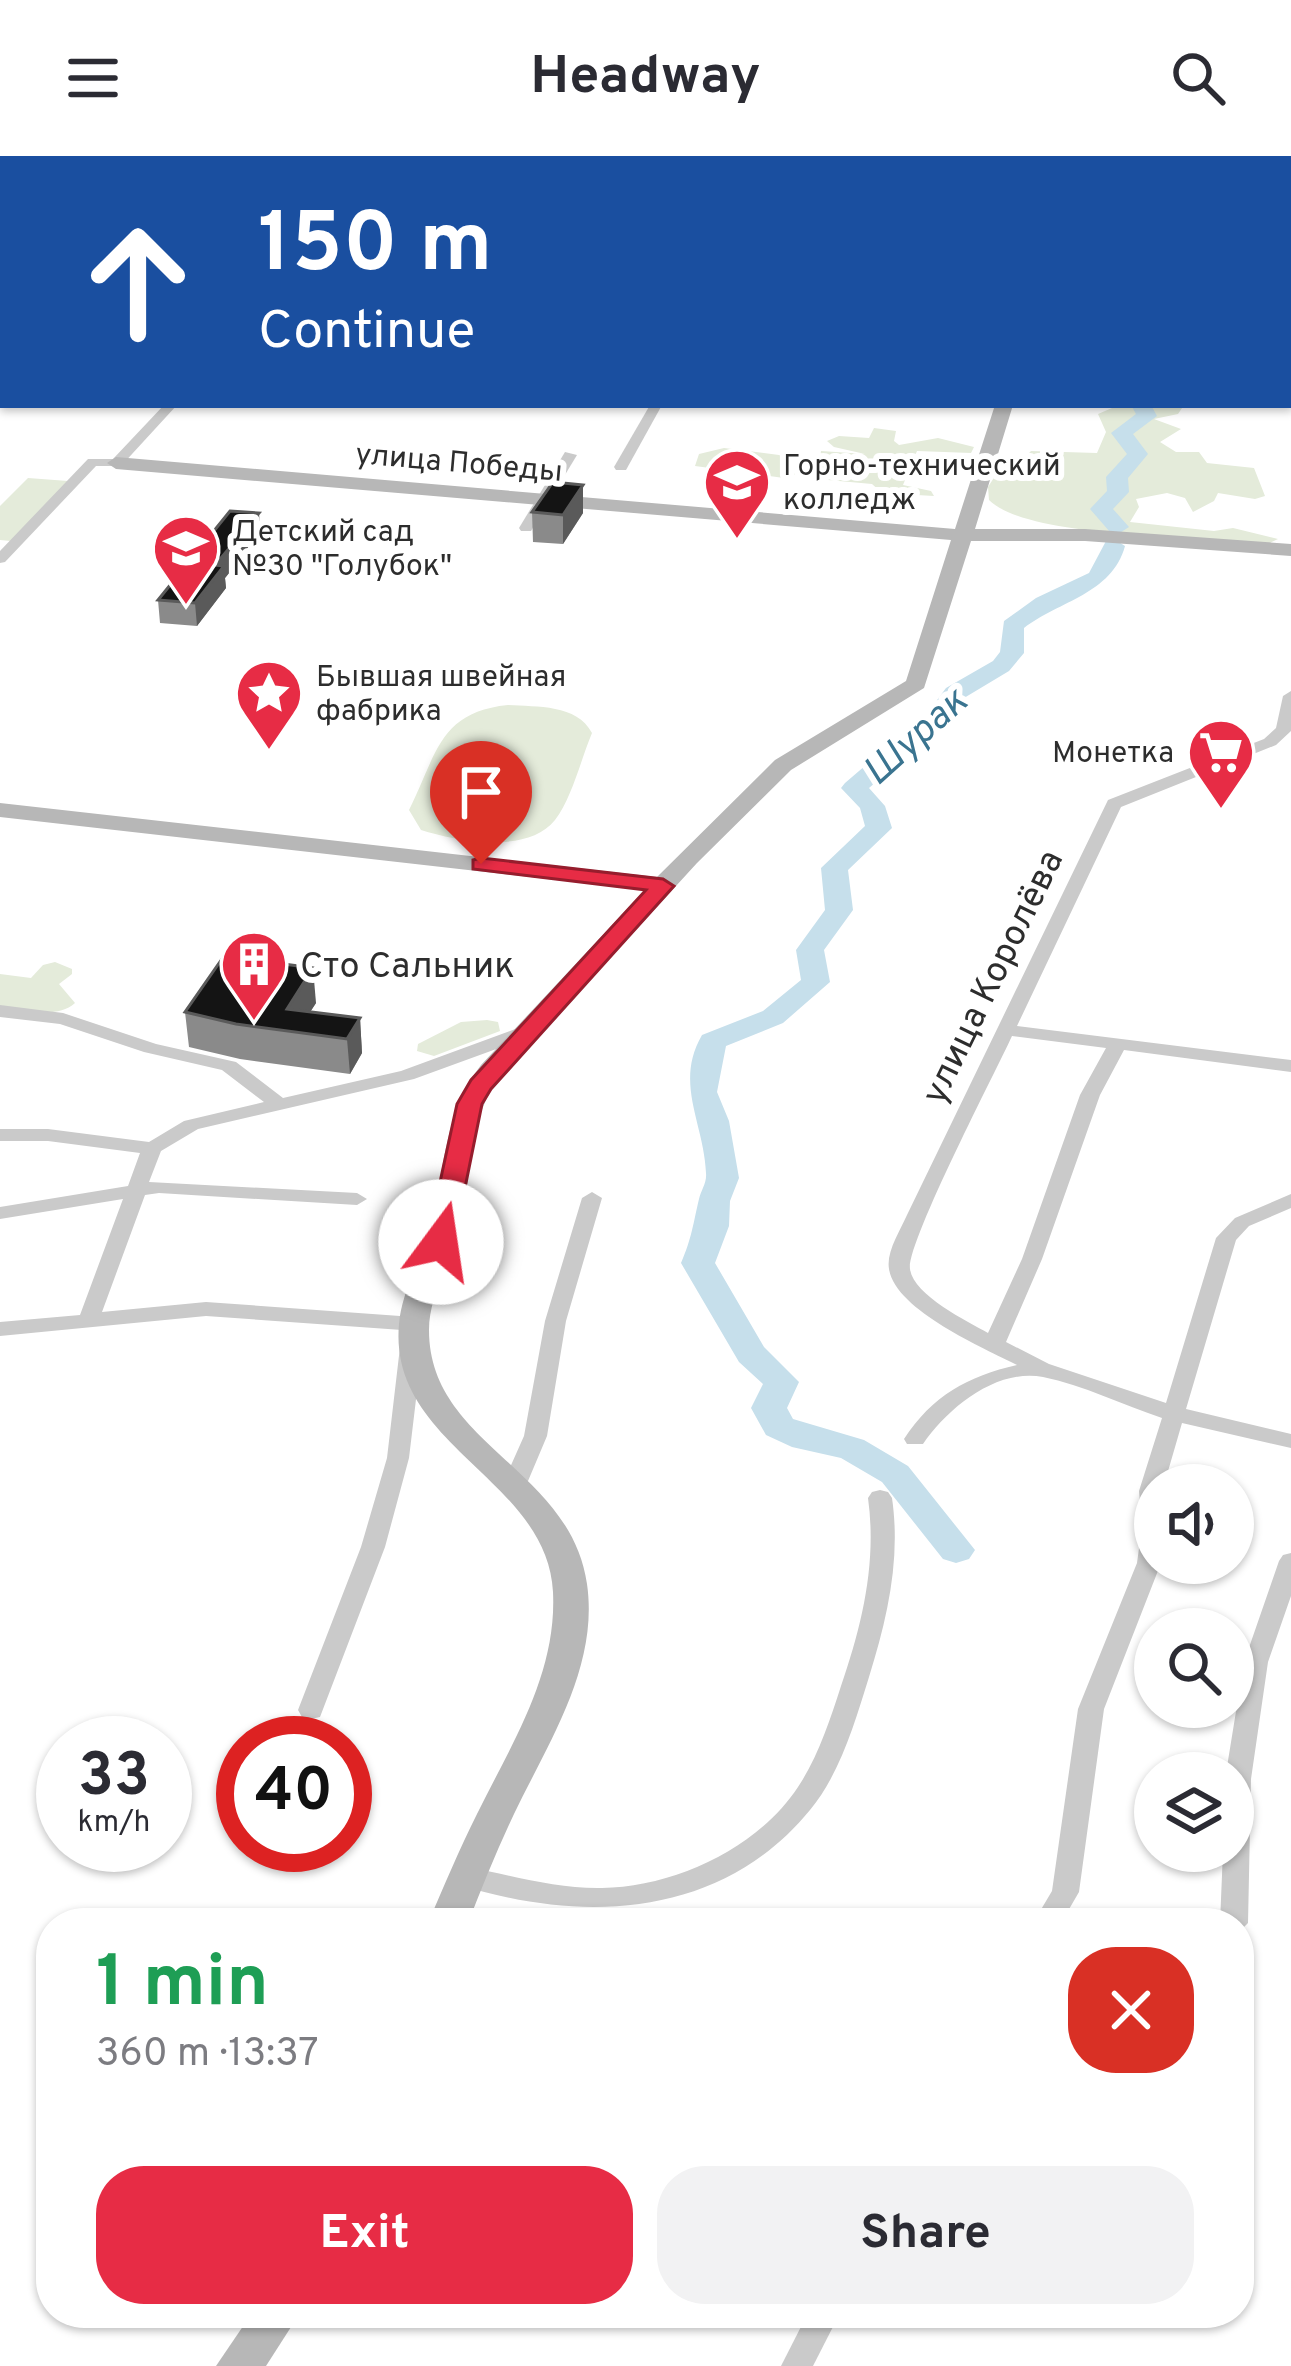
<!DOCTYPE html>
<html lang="en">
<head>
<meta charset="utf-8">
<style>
	:root { --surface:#fff; --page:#f2f2f3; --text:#2b2b33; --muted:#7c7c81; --accent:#e72c45 }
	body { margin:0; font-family:Overpass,sans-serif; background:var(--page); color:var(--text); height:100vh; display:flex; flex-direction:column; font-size:45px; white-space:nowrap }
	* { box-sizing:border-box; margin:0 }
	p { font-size:39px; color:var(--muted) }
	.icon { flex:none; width:66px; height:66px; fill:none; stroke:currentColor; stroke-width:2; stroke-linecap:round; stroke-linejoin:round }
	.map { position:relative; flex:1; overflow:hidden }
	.drawer { position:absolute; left:36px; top:1752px; width:1218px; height:420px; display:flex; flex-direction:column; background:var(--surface); border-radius:48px; box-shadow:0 3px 9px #0004 }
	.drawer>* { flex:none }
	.banner { position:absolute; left:0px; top:0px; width:1293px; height:252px; box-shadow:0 3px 9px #0004; background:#1a4fa0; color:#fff; overflow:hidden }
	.buttons { position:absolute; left:1134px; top:1308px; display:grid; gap:24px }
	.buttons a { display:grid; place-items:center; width:120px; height:120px; border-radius:50%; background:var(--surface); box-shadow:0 3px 9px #0004; font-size:60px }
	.speed { position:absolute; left:36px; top:1560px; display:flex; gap:24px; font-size:60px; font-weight:700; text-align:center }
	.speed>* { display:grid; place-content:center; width:156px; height:156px; border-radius:50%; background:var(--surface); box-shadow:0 3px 9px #0004; line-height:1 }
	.speed small { font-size:30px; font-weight:400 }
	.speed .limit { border:18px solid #d22; background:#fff; color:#111 }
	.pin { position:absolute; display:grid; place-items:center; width:102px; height:102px; color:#fff; margin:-123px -51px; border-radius:50% 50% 50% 0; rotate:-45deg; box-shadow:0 0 12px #0007 }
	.pin .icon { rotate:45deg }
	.me { position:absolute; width:132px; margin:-66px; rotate:14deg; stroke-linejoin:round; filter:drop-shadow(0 0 9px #0008) }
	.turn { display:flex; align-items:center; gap:42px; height:252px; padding:0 60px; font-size:54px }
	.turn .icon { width:156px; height:156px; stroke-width:2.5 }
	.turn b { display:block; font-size:84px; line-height:102px }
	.round { display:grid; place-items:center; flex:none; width:126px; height:126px; border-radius:48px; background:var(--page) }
	.overview { display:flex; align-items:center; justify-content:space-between; height:204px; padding:0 60px }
	h1 { font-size:72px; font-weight:700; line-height:90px; color:#1e9e55 }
	.cta { display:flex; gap:24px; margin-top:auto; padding:24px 60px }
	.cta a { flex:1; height:138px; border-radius:48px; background:var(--accent); color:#fff; font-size:48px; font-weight:700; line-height:138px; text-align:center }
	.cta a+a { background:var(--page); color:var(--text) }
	header { display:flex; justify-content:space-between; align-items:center; height:156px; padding:0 60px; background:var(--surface); font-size:54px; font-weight:700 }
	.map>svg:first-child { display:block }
	.green { fill:#e4ebda }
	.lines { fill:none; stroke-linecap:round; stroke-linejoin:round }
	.river { fill:#c6dfeb; fill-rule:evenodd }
	.street { fill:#cacaca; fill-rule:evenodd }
	.secondary { fill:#b7b7b7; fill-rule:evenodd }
	.wall { fill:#8a8a8a }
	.shaded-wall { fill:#5a5a5a }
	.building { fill:#141414; stroke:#5a5a5a; stroke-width:3 }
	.route { fill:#e72c45; stroke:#961d2d; stroke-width:3 }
	.labels { text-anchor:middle; stroke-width:12; stroke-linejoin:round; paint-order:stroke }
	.far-street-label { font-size:30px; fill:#2d2d2d; stroke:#fff }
	.far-poi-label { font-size:30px; fill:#2d2d2d; stroke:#fff; text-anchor:start }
	.poi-label { font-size:36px; fill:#2d2d2d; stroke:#fff; text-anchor:start }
	.street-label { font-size:36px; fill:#2d2d2d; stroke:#fff }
	.water-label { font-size:39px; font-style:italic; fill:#3a7490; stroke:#fff }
</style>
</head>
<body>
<header><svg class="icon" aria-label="menu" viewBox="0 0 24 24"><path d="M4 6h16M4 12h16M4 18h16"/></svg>Headway<svg class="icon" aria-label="search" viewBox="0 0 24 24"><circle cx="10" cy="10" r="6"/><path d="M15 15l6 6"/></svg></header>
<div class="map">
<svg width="1291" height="2210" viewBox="0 0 1291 2210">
	<rect width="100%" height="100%" fill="#fff"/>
	<!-- green -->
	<g class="green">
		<polygon points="0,0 453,0 3,3 3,68"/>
		<path d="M1119,249H1184L1178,258L1154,263L1181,273L1160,286L1176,296H1199L1207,307L1254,312L1265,340L1255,343L1218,337L1214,345L1193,356L1185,342L1167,337L1136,343L1139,351L1130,366L1214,375L1233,372L1278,383L1267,388C1206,379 1030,384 989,344L988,331L1002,309H1045L1028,298L1031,295L1097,297L1106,276L1098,258Z"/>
		<polygon points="874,272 896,275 894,285 899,289 938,282 974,291 971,297 917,295 903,329 931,335 934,340 882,337 872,328 817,323 821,295 865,298 834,291 827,285 839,280 869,282"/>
		<polygon points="724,292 779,299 803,309 801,317 784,322 695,310 699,298"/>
		<polygon points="28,322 68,325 11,385 0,384 0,350"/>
		<path d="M508,549C537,551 577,548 592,577C581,603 572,642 555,664C527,699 456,685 421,674L409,654C437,598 439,556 508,549Z"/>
		<path d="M55,806L72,813V818L59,828L75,847C56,864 24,853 0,850V818L31,822L43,809Z"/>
		<polygon points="487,864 498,866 500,875 434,900 417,895 418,888 461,866"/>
	</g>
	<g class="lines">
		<!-- river -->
		<g class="river">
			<rect x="1290" y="24" width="1" height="10"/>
			<polygon points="1131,249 1151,249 1157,260 1133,278 1148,298 1128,322 1129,336 1113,353 1129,371 1118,378 1110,376 1090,353 1107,335 1106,321 1127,298 1111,277 1136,258"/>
			<path d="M1114,383L1125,390C1112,438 1059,445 1024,472V497L1009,515L964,542L947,565L869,632L885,650L892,672L848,714L853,754L824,794L830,826L783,867L726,890L717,936L729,965L739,1022L730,1045L729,1070L715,1107L764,1191L799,1226L787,1252L793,1263L864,1284L908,1310L975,1394L969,1403L956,1407L943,1403L882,1326L841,1302L792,1291L766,1279L751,1252L763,1228L739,1206L681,1107C692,1082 693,1068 699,1043C701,1034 707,1027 706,1017C704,967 674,927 702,879L763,855L801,824L796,794L825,754L821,712L865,670L860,652L841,632L845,627L929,555L946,532L993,505L1000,496L1004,465L1036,442L1089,417L1106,385Z"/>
		</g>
		<!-- street -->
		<g class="street">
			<polygon points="835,0 886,0 891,3 840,3"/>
			<polygon points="3,216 3,226 0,227 0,217"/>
			<polygon points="164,249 177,249 121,310 96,310 5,406 0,407 0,395 88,303 113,303"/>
			<polygon points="650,249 662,249 626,314 616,314 614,311"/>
			<polygon points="565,296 577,299 531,375 521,375 519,372"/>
			<path d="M1291,535V575L1276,589L1121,651L1017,870L1291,904V916L1124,894L1100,939L1042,1103L1006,1186L1049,1208L1166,1247L1216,1082L1235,1062L1291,1038V1052L1249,1070L1236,1084L1186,1253L1291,1278V1292L1182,1267L1164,1329H1155V1407H1161L1104,1553L1079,1736L1061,1767H1033L1052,1735L1078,1553L1137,1407L1142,1370L1139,1335L1162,1262C1123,1249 1083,1229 1043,1221C996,1212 947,1253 923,1288H907L904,1283C932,1240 968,1220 1017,1209C984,1192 895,1154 889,1113C886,1096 900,1075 907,1059L1108,644L1264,583L1276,572L1283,540ZM1012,880L1106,892L1080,939L1022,1103L988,1177C967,1165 913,1139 910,1113C906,1088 996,915 1012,880Z"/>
			<polygon points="0,849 63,857 156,888 236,906 283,942 401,915 518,872 525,870 534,876 532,880 414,923 198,973 161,995 149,1026 357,1037 367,1043 357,1049 159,1037 145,1039 102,1156 206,1146 414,1161 425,1168 409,1302 385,1391 320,1561 311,1563 302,1561 298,1554 361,1391 387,1302 402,1174 206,1160 0,1180 0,1166 80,1159 123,1043 0,1063 0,1051 128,1030 140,997 48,985 0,985 0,973 48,973 149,986 184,965 264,946 222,914 144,896 60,868 0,861"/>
			<polygon points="592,1036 602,1042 566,1165 547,1280 528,1325 524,1330 508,1330 504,1325 524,1280 545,1165 582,1042"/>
			<path d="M880,1334L888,1336L892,1342C901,1404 887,1463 869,1521C855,1566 840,1618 810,1654C721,1763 581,1768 457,1728L454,1721L457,1714L467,1711C511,1719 557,1733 602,1732C674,1731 758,1692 798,1631C818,1601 830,1564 841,1530C862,1469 877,1407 868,1342L872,1336Z"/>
			<polygon points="1291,1397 1291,1440 1268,1506 1251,1623 1248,1767 1239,1776 1239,1767 1220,1767 1223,1695 1233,1695 1233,1617 1226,1617 1244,1506 1279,1405 1283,1399"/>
			<polygon points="808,2157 840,2157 813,2210 781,2210"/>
		</g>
		<!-- secondary -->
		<g class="secondary">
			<rect x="1097" y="0" width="14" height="3"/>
			<rect x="0" y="69" width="3" height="10"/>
			<polygon points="0,102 3,103 3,113 0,112"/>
			<rect x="1290" y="178" width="1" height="10"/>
			<path d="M995,249H1013L975,373H1085L1291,388V400L1085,385H971L924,532L791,614L697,707L494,929C468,970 471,1024 460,1070C452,1104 429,1138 429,1174C429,1289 570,1311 587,1428C599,1511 548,1587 514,1658C497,1694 482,1731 468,1767H428C444,1730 459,1694 477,1658C512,1587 557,1518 553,1436C547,1322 388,1290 399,1168C402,1132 424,1099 432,1064C445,1009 445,955 481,909L645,734L0,661V647L657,721L775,604L906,525L951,384L116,313L107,307L116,301L955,373Z"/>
			<polygon points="252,2157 300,2157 266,2210 216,2210"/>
		</g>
	</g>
	<!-- wall -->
	<g class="wall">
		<polygon points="532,356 583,357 563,388 533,386"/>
		<polygon points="259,357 260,379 225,422 226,432 197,470 160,467 158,444"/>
		<polygon points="316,847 310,856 360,862 362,897 350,918 240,903 189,891 185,856"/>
	</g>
	<!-- shaded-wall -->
	<g class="shaded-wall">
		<polygon points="583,329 583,357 563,388 563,359"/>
		<polygon points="259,357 260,379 225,422 226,432 197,470 195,447 215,409"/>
		<polygon points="313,812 316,847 297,876 287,853"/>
		<polygon points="360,862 362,897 350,918 347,883"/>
	</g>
	<!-- building -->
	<g class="building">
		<polygon points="553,326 583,329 563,359 532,356"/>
		<polygon points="230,355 259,357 215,409 224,410 195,447 158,444"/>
		<polygon points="224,800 313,812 287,853 360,862 347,883 236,868 185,856"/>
	</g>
	<!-- route -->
	<polygon class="route" points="481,702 663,723 674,730 491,933 482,948 454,1086 441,1094 427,1086 457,948 471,924 646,734 473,713 473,704"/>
	<!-- icons -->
	<defs>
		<symbol id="university-pin" viewBox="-11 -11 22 30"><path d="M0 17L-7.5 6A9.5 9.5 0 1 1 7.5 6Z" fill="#e72c45" stroke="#fff"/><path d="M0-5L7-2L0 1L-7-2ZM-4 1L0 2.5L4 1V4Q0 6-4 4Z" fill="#fff"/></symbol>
		<symbol id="school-pin" viewBox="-11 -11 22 30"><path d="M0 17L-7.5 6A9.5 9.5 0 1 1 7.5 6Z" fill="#e72c45" stroke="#fff"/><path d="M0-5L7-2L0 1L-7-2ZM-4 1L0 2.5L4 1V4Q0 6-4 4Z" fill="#fff"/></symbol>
		<symbol id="sight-pin" viewBox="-11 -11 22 30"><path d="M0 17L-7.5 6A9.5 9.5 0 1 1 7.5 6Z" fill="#e72c45" stroke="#fff"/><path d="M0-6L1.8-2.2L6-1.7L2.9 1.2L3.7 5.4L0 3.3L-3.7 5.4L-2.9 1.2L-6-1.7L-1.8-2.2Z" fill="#fff"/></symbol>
		<symbol id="supermarket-pin" viewBox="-11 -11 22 30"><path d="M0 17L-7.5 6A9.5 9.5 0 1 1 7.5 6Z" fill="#e72c45" stroke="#fff"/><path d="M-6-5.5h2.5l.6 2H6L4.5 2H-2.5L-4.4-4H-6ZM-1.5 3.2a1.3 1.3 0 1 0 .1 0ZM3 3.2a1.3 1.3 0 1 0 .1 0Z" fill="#fff"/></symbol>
		<symbol id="building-pin" viewBox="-11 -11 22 30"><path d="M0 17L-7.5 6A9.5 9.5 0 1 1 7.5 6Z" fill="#e72c45" stroke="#fff"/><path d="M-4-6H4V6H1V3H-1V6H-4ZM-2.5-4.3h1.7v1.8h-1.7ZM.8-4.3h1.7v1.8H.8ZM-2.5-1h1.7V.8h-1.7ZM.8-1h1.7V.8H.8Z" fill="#fff"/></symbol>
	</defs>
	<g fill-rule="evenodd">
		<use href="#university-pin" x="699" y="288" width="76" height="104"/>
		<use href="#school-pin" x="148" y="354" width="76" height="104"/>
		<use href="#sight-pin" x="231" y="499" width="76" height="104"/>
		<use href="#supermarket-pin" x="1183" y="558" width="76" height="104"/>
		<use href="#building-pin" x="216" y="770" width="76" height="104"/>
	</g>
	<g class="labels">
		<!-- far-street labels -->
		<g class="far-street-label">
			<text transform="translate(459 306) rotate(5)" y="10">улица Победы</text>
		</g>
		<!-- far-poi labels -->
		<g class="far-poi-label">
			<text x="783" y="319">Горно-технический<tspan x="783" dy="34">колледж</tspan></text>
			<text x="232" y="385">Детский сад<tspan x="232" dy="34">№30 "Голубок"</tspan></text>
			<text x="316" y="530">Бывшая швейная<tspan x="316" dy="34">фабрика</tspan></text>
			<text x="1174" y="606" text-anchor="end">Монетка</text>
		</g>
		<!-- poi labels -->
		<g class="poi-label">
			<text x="300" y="821">Сто Сальник</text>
		</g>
		<!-- street labels -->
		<g class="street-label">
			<text transform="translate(991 820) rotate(-64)" y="13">улица Королёва</text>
		</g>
		<!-- water labels -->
		<g class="water-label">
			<text transform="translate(914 579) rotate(-42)" y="14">Шурак</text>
		</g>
	</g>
</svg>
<div class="buttons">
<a><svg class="icon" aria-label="sound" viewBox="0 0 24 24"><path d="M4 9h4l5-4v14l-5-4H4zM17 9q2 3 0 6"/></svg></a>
<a><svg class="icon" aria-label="search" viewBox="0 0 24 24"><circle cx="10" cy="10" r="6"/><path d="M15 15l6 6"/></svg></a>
<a><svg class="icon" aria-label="layers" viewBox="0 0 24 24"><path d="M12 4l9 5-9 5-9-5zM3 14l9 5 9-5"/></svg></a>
</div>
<div class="speed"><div>33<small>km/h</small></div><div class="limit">40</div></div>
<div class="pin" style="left:481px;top:708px;background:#d93025"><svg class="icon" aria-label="arrive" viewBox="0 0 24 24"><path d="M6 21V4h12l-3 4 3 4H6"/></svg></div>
<svg class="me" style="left:441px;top:1086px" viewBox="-20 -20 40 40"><circle r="19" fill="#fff"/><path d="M0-13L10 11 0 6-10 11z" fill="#e72c45"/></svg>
<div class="banner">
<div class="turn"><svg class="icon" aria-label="ahead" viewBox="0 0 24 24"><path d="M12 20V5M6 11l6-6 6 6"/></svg><div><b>150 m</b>Continue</div></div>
</div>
<section class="drawer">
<div class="overview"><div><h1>1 min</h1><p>360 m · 13:37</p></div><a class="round" style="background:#d93025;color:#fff"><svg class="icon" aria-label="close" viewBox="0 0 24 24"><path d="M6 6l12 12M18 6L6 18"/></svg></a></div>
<div class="cta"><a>Exit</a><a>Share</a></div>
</section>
</div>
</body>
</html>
